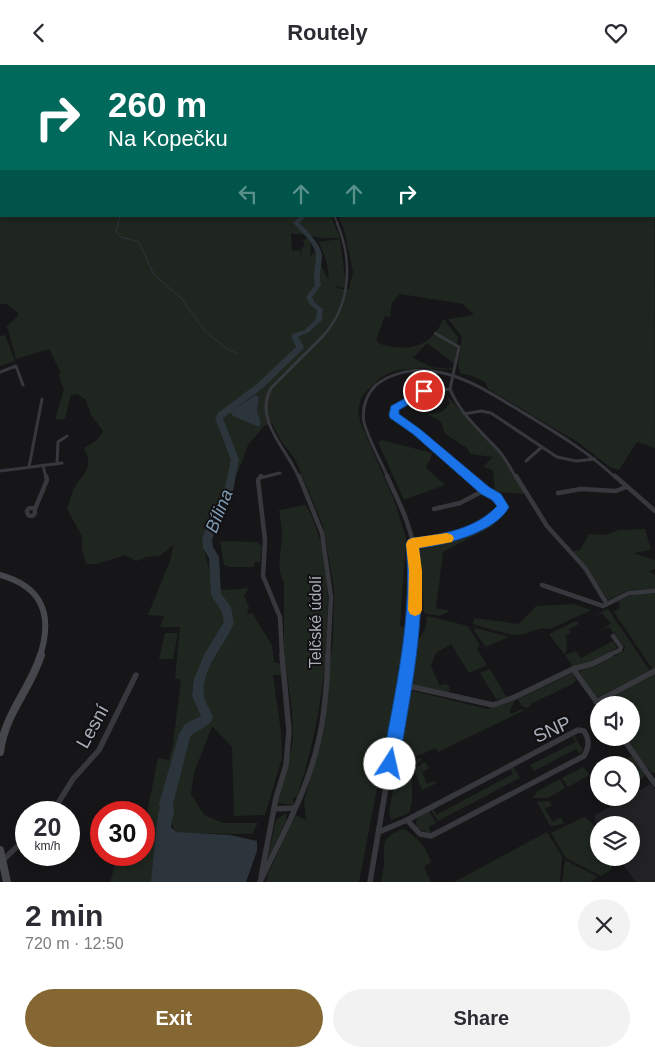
<!DOCTYPE html>
<html lang="en">
<head>
<meta charset="utf-8">
<style>
	:root { --surface:#fff; --page:#f2f2f3; --text:#2b2b33; --muted:#7c7c81; --accent:#856733 }
	body { margin:0; font-family:Arial,sans-serif; background:var(--page); color:var(--text); height:100vh; display:flex; flex-direction:column; font-size:19px; white-space:nowrap }
	* { box-sizing:border-box; margin:0 }
	p { font-size:16px; color:var(--muted) }
	.icon { flex:none; width:28px; height:28px; fill:none; stroke:currentColor; stroke-width:2; stroke-linecap:round; stroke-linejoin:round }
	.map { position:relative; height:817px; overflow:hidden }
	.panel { display:flex; flex-direction:column; background:var(--surface); flex:1 }
	.panel>* { flex:none }
	.banner { position:absolute; left:0px; top:0px; width:655px; height:152px; box-shadow:0 2px 8px #0003; background:#00695c; color:#fff; overflow:hidden }
	.buttons { position:absolute; left:590px; top:631px; display:grid; gap:10px }
	.buttons a { display:grid; place-items:center; width:50px; height:50px; border-radius:50%; background:var(--surface); box-shadow:0 2px 8px #0003; font-size:25px }
	.speed { position:absolute; left:15px; top:736px; display:flex; gap:10px; font-size:25px; font-weight:700; text-align:center }
	.speed>* { display:grid; place-content:center; width:65px; height:65px; border-radius:50%; background:var(--surface); box-shadow:0 2px 8px #0003; line-height:1 }
	.speed small { font-size:12px; font-weight:400 }
	.speed .limit { border:8px solid #d22; background:#fff; color:#111 }
	.pin { position:absolute; display:grid; place-items:center; width:42px; height:42px; color:#fff; margin:-21px; border:2px solid #fff; border-radius:50%; box-shadow:0 1px 5px #0007 }
	.me { position:absolute; width:55px; margin:-28px; rotate:10deg; stroke-linejoin:round; filter:drop-shadow(0 0 4px #0008) }
	.turn { display:flex; align-items:center; gap:18px; height:105px; padding:0 25px; font-size:22px }
	.turn .icon { width:65px; height:65px; stroke-width:2.5 }
	.turn b { display:block; font-size:35px; line-height:42px }
	.lanes { display:flex; align-items:center; height:48px; padding:0 25px; background:#0003; justify-content:center; gap:25px; direction:ltr }
	.lanes .off { opacity:.35 }
	.round { display:grid; place-items:center; flex:none; width:52px; height:52px; border-radius:26px; background:var(--page) }
	.overview { display:flex; align-items:center; justify-content:space-between; height:85px; padding:0 25px }
	h1 { font-size:30px; font-weight:700; line-height:38px }
	.button { display:flex; gap:10px; margin-top:auto; padding:10px 25px }
	.button a { flex:1; height:58px; border-radius:30px; background:var(--accent); color:#fff; font-size:20px; font-weight:700; line-height:58px; text-align:center }
	.button a+a { background:var(--page); color:var(--text) }
	header { display:flex; justify-content:space-between; align-items:center; height:65px; padding:0 25px; background:var(--surface); font-size:22px; font-weight:700 }
	.map>svg:first-child { display:block }
	.built { fill:#222225 }
	.green { fill:#1e261f; fill-rule:evenodd }
	.water { fill:#2c353c }
	.lines { fill:none; stroke-linecap:round; stroke-linejoin:round }
	.stream { stroke:#2c353c; stroke-width:1 }
	.river { fill:#2c353c; fill-rule:evenodd }
	.street-far4 { stroke:#37383d; stroke-width:2 }
	.street-far3 { stroke:#37383d; stroke-width:2.5 }
	.street-far2 { stroke:#37383d; stroke-width:3 }
	.street-far1 { stroke:#37383d; stroke-width:4.5 }
	.street { stroke:#37383d; stroke-width:5.5 }
	.secondary-far1 { stroke:#45474d; stroke-width:6 }
	.secondary { stroke:#45474d; stroke-width:8 }
	.route { fill:#1a73e8; stroke:#114b97 }
	.slow { fill:#f59e0b }
	.labels { text-anchor:middle; stroke-width:4; stroke-linejoin:round; paint-order:stroke }
	.street-label { font-size:16px; fill:#a8adb8; stroke:#111113 }
	.water-label { font-size:18px; font-style:italic; fill:#7f9bb3; stroke:#111113 }
	.near-street-label { font-size:19px; fill:#a8adb8; stroke:#111113 }
</style>
</head>
<body>
<header><svg class="icon" aria-label="back" viewBox="0 0 24 24"><path d="M15 5l-7 7 7 7"/></svg>Routely<svg class="icon" aria-label="heart" viewBox="0 0 24 24"><path d="M12 20l-8-8c-3-5 5-10 8-4 3-6 11-1 8 4z"/></svg></header>
<div class="map">
<svg width="655" height="817" viewBox="0 0 655 817">
	<rect width="100%" height="100%" fill="#161618"/>
	<!-- built -->
	<polygon class="built" points="650,719 655,724 655,817 636,817 618,793 631,792 631,760 599,760 599,762 595,756 595,750 626,733 631,732 631,730"/>
	<!-- green -->
	<g class="green">
		<polygon points="65,0 354,0 355,1 63,1"/>
		<path d="M654,17L655,383L637,377L619,405L610,402L579,378L488,324L485,317L472,311L460,308L458,299L462,272L448,254L445,256L458,272L455,299L427,278L413,293L431,302L449,304L450,302L453,304L450,305L421,303L399,305L389,308L380,313L362,331L358,346L361,359L394,435L406,472L400,561L408,564L409,571L406,572L359,817H266L268,809L295,750L306,755L304,736L323,671L333,572L334,523L323,461L295,394L281,376L272,358L264,361L248,380L240,402L204,467V484L212,516L223,525L249,523L244,531L249,542L247,550L252,548L272,580L274,597L282,599L283,610H273L281,667L282,693L265,750L234,751L232,682L212,661L194,708L191,729L204,750L223,758H258L252,769L176,768L171,757L158,748L152,817H110L118,790H144V763L158,693L169,695L173,679L181,615L175,613L180,562H160L164,551L148,550L171,493L173,480L160,491L146,492L137,496L125,490L97,499H86L82,485V471L67,444C69,438 71,431 73,425C82,408 95,404 84,383L96,376L103,366L91,350L86,335L77,329L71,330L65,354L55,355L64,324L58,309L61,308L49,284L16,294L8,264L6,262L18,251V248L7,239H0V110L1,151H331L340,173H319L303,169H291L292,186L300,185L302,194L301,182H305L303,175L308,173L311,179L310,192L314,186L329,216L327,198L319,177L340,174L346,219L344,223L333,220L341,224H349L353,207L344,164L338,151H654ZM400,229L463,239L474,250L443,255C433,276 418,285 395,282C388,281 381,281 376,275L385,251L390,252L392,237ZM259,333L257,345L261,359L259,362L231,349C234,340 249,335 259,333Z"/>
		<polygon points="5,270 15,296 0,301 0,271"/>
		<path d="M446,330L498,386L525,429L495,427L493,405L483,402L493,392L470,389L467,383L445,369L441,356L426,349C438,349 443,348 450,338Z"/>
		<polygon points="382,375 432,388 430,396 426,400 427,404 445,420 404,435 378,377"/>
		<path d="M306,440C332,490 329,532 326,586C322,637 313,682 297,732H293L294,740L278,738L293,676L292,647L284,585V517C275,504 282,484 282,470C282,462 280,453 279,445Z"/>
		<polygon points="491,455 493,461 443,487 436,543 450,546 439,551 424,548 419,480 451,475"/>
		<polygon points="645,464 651,485 633,488 655,495 655,504 649,506 655,510 655,524 629,525 608,535 587,502 573,486 580,485 589,469 605,470 619,465"/>
		<polygon points="220,476 257,477 262,481 260,497 254,497 254,502 229,502 224,500"/>
		<polygon points="635,529 655,529 655,604 653,605 614,547 620,543 618,536"/>
		<path d="M574,539L591,545L550,564C539,561 529,569 519,570C511,571 483,562 473,559L474,553L519,559L536,541Z"/>
		<polygon points="608,544 650,606 598,632 594,631 577,607 596,601 624,586 625,582 609,562 593,569 611,559 602,548 583,556"/>
		<polygon points="427,551 468,561 480,581 477,584 487,600 469,608 451,579 436,588 431,601 440,621 445,619 449,621 450,625 448,627 414,620 412,614 418,575 425,565"/>
		<polygon points="576,556 579,559 569,564 571,568 565,571 567,575 566,588 564,589 549,569"/>
		<polygon points="475,563 506,571 508,572 486,582 474,566"/>
		<polygon points="165,568 178,568 173,594 159,594"/>
		<polygon points="611,572 617,583 592,596 573,602 565,590 576,586 581,593 613,576"/>
		<polygon points="490,604 506,631 506,633 496,634 480,608"/>
		<polygon points="573,608 576,615 574,618 531,639 528,643 522,641 518,634"/>
		<polygon points="655,609 655,708 652,708 624,673 631,672 631,640 601,640 601,637"/>
		<polygon points="413,626 488,644 515,635 510,646 511,649 522,644 523,646 438,687 436,683 420,690 419,687 419,690 410,696 420,693 422,695 412,702 397,702 409,631"/>
		<polygon points="572,671 574,671 583,685 580,689 576,684 534,706 530,700 576,677"/>
		<polygon points="632,691 644,706 645,711 632,720 631,715 639,711 629,698 625,700 617,699"/>
		<polygon points="425,697 429,703 422,707 427,719 434,716 437,718 422,725 415,708 417,702"/>
		<polygon points="514,702 520,713 438,756 431,745 434,744 436,750 513,709 510,704"/>
		<polygon points="583,702 590,710 568,722 562,713"/>
		<polygon points="397,704 412,705 412,736 409,748 391,755 389,747"/>
		<polygon points="560,714 565,723 548,733 534,733 533,731 537,729 536,727"/>
		<polygon points="549,736 552,740 545,744 553,757 559,753 562,754 564,759 550,761 537,737"/>
		<polygon points="429,746 436,758 429,762 431,767 428,768 417,763 416,756 418,752"/>
		<polygon points="286,748 286,756 267,796 276,755"/>
		<path d="M584,752C600,760 599,778 599,792L612,793L614,795L611,805L601,811L566,793L551,768Z"/>
		<path d="M402,764L406,765C421,777 424,779 431,797L424,802L431,817H381C382,810 384,803 384,796C384,776 382,773 402,764Z"/>
		<polygon points="547,767 562,791 560,817 454,817"/>
		<polygon points="565,795 598,812 590,817 562,817"/>
	</g>
	<!-- water -->
	<g class="water">
		<polygon points="256,330 259,333 257,345 261,359 259,362 233,351 230,347"/>
		<polygon points="166,739 171,740 173,747 171,762 176,767 230,770 257,776 257,786 246,817 151,817 158,748 161,741"/>
	</g>
	<g class="lines">
		<!-- stream -->
		<g class="stream">
			<polyline points="120,151 116,167 121,172 139,177 154,210 181,233 205,266 227,284 238,289"/>
			<polyline points="255,330 261,320"/>
			<polyline points="226,346 232,346"/>
		</g>
		<!-- river -->
		<path class="river" d="M300,151H306L299,158C307,165 322,181 322,191C322,201 318,210 321,220L312,232L315,238L323,244L322,255L309,267L298,272L304,282L303,284L264,322L223,353L239,395L232,431L218,457L212,475L213,482L219,492L221,529L231,542L234,558C225,580 200,605 204,631C205,638 211,645 213,653C209,663 197,664 190,672L173,739L174,750L172,755L167,757L162,755L159,739L179,669L185,659L201,651L192,631L194,614L204,590L224,557L222,547L211,530L209,493L203,483L202,475L208,456L223,431L231,395L215,353L219,347L258,318L296,282L291,271L292,269L305,265L316,254L317,245L310,240L306,232L315,220C312,210 316,201 316,191C316,180 301,166 293,158Z"/>
		<!-- street-far4 -->
		<polyline class="street-far4" points="334,151 338,159"/>
		<!-- street-far3 -->
		<g class="street-far3">
			<polyline points="435,268 440,271"/>
			<path d="M323,271C351,240 353,196 337,158"/>
		</g>
		<!-- street-far2 -->
		<g class="street-far2">
			<polyline points="438,270 459,282 450,324 419,328 394,343 393,348 470,413"/>
			<polyline points="0,307 16,301 23,320"/>
			<path d="M450,324C460,349 481,366 499,386C506,394 511,404 516,413"/>
			<polyline points="464,349 481,346 491,348 557,392 576,396 595,394"/>
			<polyline points="526,396 542,382"/>
			<polyline points="57,399 58,377 67,371"/>
			<polyline points="43,400 46,413"/>
			<polyline points="29,402 42,334"/>
			<polyline points="0,406 62,398"/>
			<polyline points="260,413 280,408"/>
			<path d="M299,413C288,385 253,355 271,323L324,270"/>
			<path d="M388,413C381,396 368,374 364,357C361,342 368,325 380,317C397,306 419,303 438,307C466,312 490,328 514,342C550,364 585,384 616,413"/>
		</g>
		<!-- street-far1 -->
		<g class="street-far1">
			<polyline points="261,411 258,415 265,475 263,511 280,552 282,591"/>
			<polyline points="299,411 322,468 331,532 328,591"/>
			<path d="M387,411C394,427 402,442 407,457C423,500 414,548 408,591"/>
			<polyline points="516,411 547,461 585,503 607,539"/>
			<polyline points="615,411 655,446"/>
			<polyline points="558,428 581,424 616,426 626,422"/>
			<circle cx="31" cy="447" r="4"/>
			<polyline points="35,444 47,415 46,411"/>
			<polyline points="434,444 460,438 485,425"/>
			<path d="M412,479C446,475 481,468 504,441L500,435L469,411"/>
			<polyline points="542,520 603,541 629,528 655,526"/>
			<polyline points="607,591 620,585 621,582 613,571"/>
		</g>
		<!-- street -->
		<g class="street">
			<polyline points="573,604 599,640"/>
			<polyline points="404,620 493,640 515,632 573,604 592,599 610,590"/>
			<polyline points="596,637 655,606"/>
			<path d="M578,665L584,666C590,675 589,682 584,691L431,771L420,769L407,755Z"/>
			<polyline points="622,672 655,719"/>
			<polyline points="274,744 295,743"/>
			<polyline points="52,748 73,714 99,685 136,610"/>
			<polyline points="379,767 407,755"/>
			<polyline points="2,796 26,773"/>
			<polyline points="261,812 276,733 286,700 289,666 282,590"/>
			<path d="M260,817C281,772 307,727 318,678C325,650 327,619 328,590"/>
			<polyline points="370,817 408,590"/>
		</g>
		<!-- secondary-far1 -->
		<path class="secondary-far1" d="M0,510C43,522 53,550 40,591"/>
		<!-- secondary -->
		<g class="secondary">
			<path d="M0,687C5,648 30,625 41,590"/>
			<polyline points="0,785 7,817"/>
		</g>
	</g>
	<!-- route -->
	<path class="route" d="M424,323L428,324V328L399,345V349L420,364L489,422L501,429L509,442C496,467 446,480 419,483C427,555 410,628 399,699L396,705L390,707L385,705L382,699C395,626 413,553 406,479L408,475L412,473C441,470 476,464 497,441L492,435L481,429L413,369L390,353L389,350L391,341Z"/>
	<!-- slow -->
	<polygon class="slow" points="447,468 452,470 454,473 452,477 419,483 422,506 422,545 420,549 415,551 410,549 408,545 409,506 406,479 408,475 412,473"/>
	<g class="labels">
		<!-- street labels -->
		<g class="street-label">
			<text transform="translate(315 557) rotate(-90)" y="6">Telčské údolí</text>
		</g>
		<!-- water labels -->
		<g class="water-label">
			<text transform="translate(219 446) rotate(-68)" y="6">Bílina</text>
		</g>
		<!-- near-street labels -->
		<g class="near-street-label">
			<text transform="translate(92 661) rotate(-61)" y="7">Lesní</text>
			<text transform="translate(552 664) rotate(-24)" y="7">SNP</text>
		</g>
	</g>
</svg>
<div class="buttons">
<a><svg class="icon" aria-label="sound" viewBox="0 0 24 24"><path d="M4 9h4l5-4v14l-5-4H4zM17 9q2 3 0 6"/></svg></a>
<a><svg class="icon" aria-label="search" viewBox="0 0 24 24"><circle cx="10" cy="10" r="6"/><path d="M15 15l6 6"/></svg></a>
<a><svg class="icon" aria-label="layers" viewBox="0 0 24 24"><path d="M12 4l9 5-9 5-9-5zM3 14l9 5 9-5"/></svg></a>
</div>
<div class="speed"><div>20<small>km/h</small></div><div class="limit">30</div></div>
<div class="pin" style="left:424px;top:326px;background:#d93025"><svg class="icon" aria-label="arrive" viewBox="0 0 24 24"><path d="M6 21V4h12l-3 4 3 4H6"/></svg></div>
<svg class="me" style="left:390px;top:699px" viewBox="-20 -20 40 40"><circle r="19" fill="#fff"/><path d="M0-13L10 11 0 6-10 11z" fill="#1a73e8"/></svg>
<div class="banner">
<div class="turn"><svg class="icon" aria-label="right" viewBox="0 0 24 24"><path d="M7 20v-9h11M14 6l5 5-5 5"/></svg><div><b>260 m</b>Na Kopečku</div></div>
<div class="lanes"><svg class="icon off" aria-label="left" viewBox="0 0 24 24"><path d="M17 20v-9H6M10 6l-5 5 5 5"/></svg><svg class="icon off" aria-label="ahead" viewBox="0 0 24 24"><path d="M12 20V5M6 11l6-6 6 6"/></svg><svg class="icon off" aria-label="ahead" viewBox="0 0 24 24"><path d="M12 20V5M6 11l6-6 6 6"/></svg><svg class="icon" aria-label="right" viewBox="0 0 24 24"><path d="M7 20v-9h11M14 6l5 5-5 5"/></svg></div>
</div>
</div>
<section class="panel">
<div class="overview"><div><h1>2 min</h1><p>720 m · 12:50</p></div><a class="round"><svg class="icon" aria-label="close" viewBox="0 0 24 24"><path d="M6 6l12 12M18 6L6 18"/></svg></a></div>
<div class="button"><a>Exit</a><a>Share</a></div>
</section>
</body>
</html>
